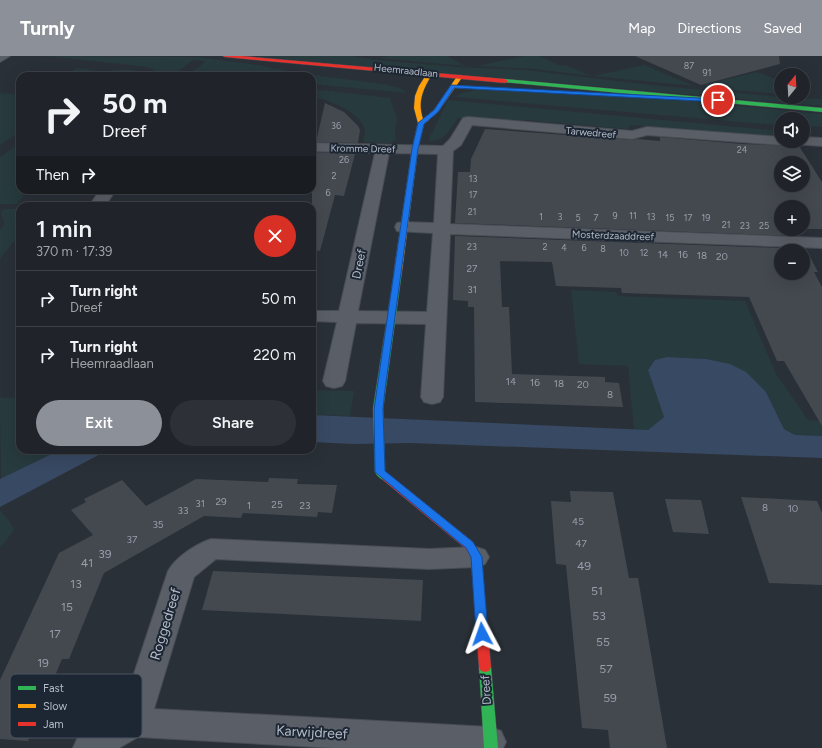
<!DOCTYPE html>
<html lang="en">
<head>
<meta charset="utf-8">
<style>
	:root { --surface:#20242a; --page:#2d3036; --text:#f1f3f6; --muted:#a2a4a8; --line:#3d4147; --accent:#8c9099 }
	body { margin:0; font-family:Figtree,sans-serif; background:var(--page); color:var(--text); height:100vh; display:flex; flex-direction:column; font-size:15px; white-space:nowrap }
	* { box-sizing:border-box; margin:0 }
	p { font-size:13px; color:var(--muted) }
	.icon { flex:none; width:22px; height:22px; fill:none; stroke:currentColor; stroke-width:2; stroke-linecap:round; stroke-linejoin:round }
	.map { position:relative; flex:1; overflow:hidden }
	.panel { position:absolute; left:16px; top:146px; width:300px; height:252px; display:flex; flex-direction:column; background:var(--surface); border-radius:12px; box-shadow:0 4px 16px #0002,0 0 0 1px var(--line) }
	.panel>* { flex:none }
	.top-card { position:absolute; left:16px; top:16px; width:300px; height:122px; border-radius:12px; box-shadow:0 4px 16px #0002,0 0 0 1px var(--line); background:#20242a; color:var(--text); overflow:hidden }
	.needle { width:26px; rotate:18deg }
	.controls { position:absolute; left:774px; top:12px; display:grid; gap:8px }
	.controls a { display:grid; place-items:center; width:36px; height:36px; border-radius:50%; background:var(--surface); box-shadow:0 4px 16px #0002,0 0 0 1px var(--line); font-size:20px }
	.pin { position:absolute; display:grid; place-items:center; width:34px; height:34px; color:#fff; margin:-17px; border:2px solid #fff; border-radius:50%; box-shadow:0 1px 4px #0007 }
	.me { position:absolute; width:44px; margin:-22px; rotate:356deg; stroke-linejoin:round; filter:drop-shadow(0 0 3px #0008) }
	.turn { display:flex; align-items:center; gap:14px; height:84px; padding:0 20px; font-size:18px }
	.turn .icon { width:52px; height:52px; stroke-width:2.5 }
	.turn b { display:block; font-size:28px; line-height:34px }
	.then { display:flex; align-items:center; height:38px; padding:0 20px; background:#0003; gap:8px; font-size:15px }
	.round { display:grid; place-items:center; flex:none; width:42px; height:42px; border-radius:21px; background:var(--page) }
	.overview { display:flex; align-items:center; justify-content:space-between; height:68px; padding:0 20px }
	h1 { font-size:24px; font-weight:600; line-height:30px }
	.action { display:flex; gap:8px; margin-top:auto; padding:8px 20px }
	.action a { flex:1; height:46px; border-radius:24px; background:var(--accent); color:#fff; font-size:16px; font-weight:600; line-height:46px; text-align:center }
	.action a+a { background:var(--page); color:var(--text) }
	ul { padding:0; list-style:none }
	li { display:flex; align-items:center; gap:12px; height:56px; padding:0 20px; border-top:1px solid var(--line) }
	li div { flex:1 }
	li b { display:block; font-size:15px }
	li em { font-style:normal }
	header { display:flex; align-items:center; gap:24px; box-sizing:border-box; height:56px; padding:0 20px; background:var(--accent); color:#fff }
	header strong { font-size:19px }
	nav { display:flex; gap:22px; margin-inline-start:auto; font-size:14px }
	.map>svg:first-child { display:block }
	.green { fill:#273a3e }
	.water { fill:#384963 }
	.building { fill:#444950; fill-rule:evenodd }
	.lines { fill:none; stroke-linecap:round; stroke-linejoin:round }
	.street-casing { stroke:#484c53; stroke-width:2 }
	.fast-casing { stroke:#484c53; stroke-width:1 }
	.slow-casing { stroke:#484c53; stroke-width:1 }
	.jam-casing { stroke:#484c53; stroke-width:1 }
	.street { fill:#5a5e66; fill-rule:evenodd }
	.fast { fill:#30b455; fill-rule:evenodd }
	.slow { fill:#ff9f0a; fill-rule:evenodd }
	.jam { fill:#e5322d; fill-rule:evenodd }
	.route { fill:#1a73e8; stroke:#114b97 }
	.labels { text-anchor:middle; stroke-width:4; stroke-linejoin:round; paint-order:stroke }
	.far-number-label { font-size:9px; fill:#989fab }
	.far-street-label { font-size:10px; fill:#b4bcc9; stroke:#1d2633 }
	.number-label { font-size:10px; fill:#989fab }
	.street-label { font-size:12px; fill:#b4bcc9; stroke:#1d2633 }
	.near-number-label { font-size:12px; fill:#989fab }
	.near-street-label { font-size:14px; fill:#b4bcc9; stroke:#1d2633 }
	.key { fill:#1d2633; stroke:#4a5360; stroke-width:1 }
	.key-label { font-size:11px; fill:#b4bcc9 }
</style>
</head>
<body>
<header>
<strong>Turnly</strong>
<nav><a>Map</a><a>Directions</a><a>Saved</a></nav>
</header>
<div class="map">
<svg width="822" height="692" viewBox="0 0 822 692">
	<rect width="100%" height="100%" fill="#2a3038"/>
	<!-- green -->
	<g class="green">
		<polygon points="47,0 195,1 251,8 305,18 383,28 400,32 407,37 312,28 312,20 187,20 206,5 193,4 177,16 166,20 147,11"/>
		<polygon points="251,0 352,0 376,4 457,11 526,14 651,29 781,41 822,43 822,50"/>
		<polygon points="390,0 447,0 465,10 378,2"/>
		<polygon points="524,0 539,0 561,10 566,9 591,20 535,13 477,10"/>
		<polygon points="644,9 694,30 593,20"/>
		<path d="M77,12C87,13 99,16 109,15C123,13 136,12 149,20H65Z"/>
		<polygon points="757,16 781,25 781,38 708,32 703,29"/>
		<path d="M312,33L390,42L397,63L395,76L396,84L390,87L363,86C363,83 365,79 365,77C365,57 327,43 312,41Z"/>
		<polygon points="481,33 689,45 822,58 822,71 803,70 803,63 781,63 781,69 765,68 454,41 462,37"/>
		<polygon points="0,37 20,39 20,75 0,89"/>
		<path d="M448,44L781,75V80H751L630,69L628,73L526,64L524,68L458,62C449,75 445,85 428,85Z"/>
		<polygon points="20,87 20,134 28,134 17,148 0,148 0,101"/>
		<polygon points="4,153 20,153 20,186 13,186 0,203 0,174 4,168 1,157"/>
		<polygon points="571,234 616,236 618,240 745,245 776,318 808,364 822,365 822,380 795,379 784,373 766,336 706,303 667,301 655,304 648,314 664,361 648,374 634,374 628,310 579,308"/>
		<polygon points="312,334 354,335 350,360 312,359"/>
		<polygon points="0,342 20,342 20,394 60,394 1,423"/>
		<polygon points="0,454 10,466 14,474 0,492"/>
	</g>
	<!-- water -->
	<g class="water">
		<polygon points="667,301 706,303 730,308 746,316 766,336 784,373 795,379 822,380 822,402 410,387 353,388 312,386 312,359 648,374 664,361 648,314 655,304"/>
		<polygon points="60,394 108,394 0,451 0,423"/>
	</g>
	<!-- building -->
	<g class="building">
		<polygon points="635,0 779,0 780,8 701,29"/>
		<polygon points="325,47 344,56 358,70 360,74 358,87 316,86"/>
		<path d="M485,73L632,84L637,83L660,85V81L742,88L799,90L822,126V173H803V151H781V173H795L798,180L455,167L458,116H470L471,103ZM781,107H803V129H781Z"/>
		<polygon points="312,96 355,98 344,140 335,139 320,195 312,194"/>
		<path d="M455,180L806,193L818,216H814L822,231V370L784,305H777L749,241L622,237L621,232L556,230L552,206L500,205L502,251H509L512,318L605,321V326L619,327L623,351L475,346L474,251H468V245L453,244ZM781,195H803V217H781Z"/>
		<polygon points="269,422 298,423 297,428 337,429 332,457 318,456 317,461 243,457 241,462 204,460 104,517 69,603 62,603 28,685 0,683 0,624 59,497 93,479 71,454 86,446 84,443 122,424 146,450 196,423 268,426"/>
		<polygon points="570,435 613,436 629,522 638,522 667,692 610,692 608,674 582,672 566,509 556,508 551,445 571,446"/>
		<polygon points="741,441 817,445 822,457 822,529 769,527"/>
		<polygon points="665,443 701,444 709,478 673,476"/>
		<polygon points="213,515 423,524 421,565 202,554"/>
	</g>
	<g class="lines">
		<defs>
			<g id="street">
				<polygon points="0,0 10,0 0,6"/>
				<path d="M468,61L632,75L647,71L781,81V85H788L786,88L781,89L647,79L632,83L472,69L461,89L453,95L450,168L822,182V192L450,178L443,341L440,346L432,348L424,346L421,341L426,268L356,267L345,325L342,330L334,332L326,330L323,325L337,266L312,265V255H339L375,97L312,95V87L443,90L450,83L463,62ZM389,97L438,98L434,167L403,166L397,167L395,171L397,175L433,177L427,256L358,255Z"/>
				<polygon points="803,81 822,82 822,90 793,88 791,85 803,85"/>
				<polygon points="100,134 116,134 105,150 89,150"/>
				<path d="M211,483L429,493L476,491L485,494L489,501L485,508L476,511L429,513L216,503L194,521L154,653L490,671L501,675L506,686L503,692H334L138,681L119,692H73L78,681L121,657L168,515C176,501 196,488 211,483Z"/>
			</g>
			<g id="fast">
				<polygon points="505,23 822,52 822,56 503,26 502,25"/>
				<path d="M395,213H401L402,215L383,353L385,415L392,422L391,424C384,426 378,422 375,416L373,353Z"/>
				<polygon points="485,606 489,607 491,611 498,692 484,692 479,611 481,607"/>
			</g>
			<path id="slow" d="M428,16L433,17C423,33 417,45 423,63L434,54L458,19L463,20L438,56L424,68L418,93L402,215L398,217L394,215L412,93L418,67L414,52L415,40L419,30Z"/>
			<g id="jam">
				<polygon points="223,0 241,0 505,23 508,25 505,27 225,1"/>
				<polygon points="387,418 391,420 473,486 481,501 491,611 489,615 485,616 481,615 479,611 471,501 465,492 383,424 382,422 383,420"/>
			</g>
		</defs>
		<!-- street casing -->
		<use href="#street" class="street-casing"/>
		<!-- fast casing -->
		<use href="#fast" class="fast-casing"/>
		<!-- slow casing -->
		<use href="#slow" class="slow-casing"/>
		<!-- jam casing -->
		<use href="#jam" class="jam-casing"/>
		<!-- street -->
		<use href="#street" class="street"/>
		<!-- fast -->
		<use href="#fast" class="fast"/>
		<!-- slow -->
		<use href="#slow" class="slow"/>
		<!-- jam -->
		<use href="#jam" class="jam"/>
	</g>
	<!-- route -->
	<polygon class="route" points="451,29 718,43 721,44 718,46 454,32 438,56 424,68 418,93 385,334 383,353 385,415 473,486 482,501 488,578 486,582 482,583 478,582 476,578 471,501 466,492 375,416 374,353 412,93 418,67 434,54"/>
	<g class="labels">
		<!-- far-number labels -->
		<g class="far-number-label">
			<text x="689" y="13">87</text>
			<text x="707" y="20">91</text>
			<text x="336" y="73">36</text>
			<text x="742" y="97">24</text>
			<text x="344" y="107">26</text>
			<text x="334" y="123">2</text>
			<text x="473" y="126">13</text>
			<text x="328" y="140">6</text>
			<text x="473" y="142">17</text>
			<text x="472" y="159">21</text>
			<text x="615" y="163">9</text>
			<text x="633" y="163">11</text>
			<text x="541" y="164">1</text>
			<text x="560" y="164">3</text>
			<text x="651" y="164">13</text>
			<text x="578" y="165">5</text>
			<text x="596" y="165">7</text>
			<text x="670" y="165">15</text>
			<text x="688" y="165">17</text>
			<text x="706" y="165">19</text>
			<text x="726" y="172">21</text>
			<text x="745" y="173">23</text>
			<text x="764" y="173">25</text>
			<text x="472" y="194">23</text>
			<text x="545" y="194">2</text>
			<text x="564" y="195">4</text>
			<text x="584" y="195">6</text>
			<text x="603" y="196">8</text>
			<text x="624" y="200">10</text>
			<text x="644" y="200">12</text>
		</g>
		<!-- far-street labels -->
		<g class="far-street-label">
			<text transform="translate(406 14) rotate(6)" y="4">Heemraadlaan</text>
			<text transform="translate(591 76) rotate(5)" y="4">Tarwedreef</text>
			<text transform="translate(363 92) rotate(1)" y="4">Kromme Dreef</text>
			<text transform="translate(613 179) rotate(2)" y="4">Mosterdzaaddreef</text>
		</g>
		<!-- number labels -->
		<g class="number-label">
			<text x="663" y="202">14</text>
			<text x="683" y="202">16</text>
			<text x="702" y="203">18</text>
			<text x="722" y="204">20</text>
			<text x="472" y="216">27</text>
			<text x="472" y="237">31</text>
			<text x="511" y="329">14</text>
			<text x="535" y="330">16</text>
			<text x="559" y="331">18</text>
			<text x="583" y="332">20</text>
			<text x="610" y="342">8</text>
			<text x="221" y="449">29</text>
			<text x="200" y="451">31</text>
			<text x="277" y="452">25</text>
			<text x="249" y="453">1</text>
			<text x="305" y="453">23</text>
			<text x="765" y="455">8</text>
			<text x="793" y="456">10</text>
			<text x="183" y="458">33</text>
			<text x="578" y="469">45</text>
			<text x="158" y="472">35</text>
			<text x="132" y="487">37</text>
			<text x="581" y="491">47</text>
		</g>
		<!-- street labels -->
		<g class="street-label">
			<text transform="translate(359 208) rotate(-79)" y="4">Dreef</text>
			<text transform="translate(486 634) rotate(-94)" y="4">Dreef</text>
		</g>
		<!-- near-number labels -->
		<g class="near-number-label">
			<text x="105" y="502">39</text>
			<text x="87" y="511">41</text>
			<text x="584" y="514">49</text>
			<text x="76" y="532">13</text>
			<text x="597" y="539">51</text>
			<text x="67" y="555">15</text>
			<text x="599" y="564">53</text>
			<text x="55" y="582">17</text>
			<text x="603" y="590">55</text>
			<text x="43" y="611">19</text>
			<text x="606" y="617">57</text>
			<text x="610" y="646">59</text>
		</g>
		<!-- near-street labels -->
		<g class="near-street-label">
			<text transform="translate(165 568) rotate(-73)" y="5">Roggedreef</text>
			<text transform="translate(312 676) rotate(3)" y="5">Karwijdreef</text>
		</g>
	</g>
	<!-- legend -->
	<rect x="10" y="618" width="132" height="64" rx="6" class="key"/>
	<rect x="18" y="630" width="18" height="4" fill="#30b455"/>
	<rect x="18" y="648" width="18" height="4" fill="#ff9f0a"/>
	<rect x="18" y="666" width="18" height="4" fill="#e5322d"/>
	<g class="key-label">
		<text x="43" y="636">Fast</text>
		<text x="43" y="654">Slow</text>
		<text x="43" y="672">Jam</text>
	</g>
</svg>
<div class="controls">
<a><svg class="needle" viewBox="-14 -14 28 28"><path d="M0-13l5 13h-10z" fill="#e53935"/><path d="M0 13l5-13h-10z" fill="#a2a4a8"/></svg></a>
<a><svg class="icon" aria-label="sound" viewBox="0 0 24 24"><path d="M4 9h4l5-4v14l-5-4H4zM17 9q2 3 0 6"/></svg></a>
<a><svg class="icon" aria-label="layers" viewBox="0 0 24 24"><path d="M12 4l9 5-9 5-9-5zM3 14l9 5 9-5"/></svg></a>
<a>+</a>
<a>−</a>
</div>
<div class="pin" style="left:718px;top:44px;background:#d93025"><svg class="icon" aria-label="arrive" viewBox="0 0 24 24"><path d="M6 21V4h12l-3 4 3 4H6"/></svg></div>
<svg class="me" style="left:482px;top:578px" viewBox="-20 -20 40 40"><path d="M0-17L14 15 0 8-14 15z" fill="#1a73e8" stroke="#fff" stroke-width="4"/></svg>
<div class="top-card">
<div class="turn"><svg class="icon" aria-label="right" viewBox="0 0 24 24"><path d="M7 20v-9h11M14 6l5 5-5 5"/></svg><div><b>50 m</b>Dreef</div></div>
<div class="then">Then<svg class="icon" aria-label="right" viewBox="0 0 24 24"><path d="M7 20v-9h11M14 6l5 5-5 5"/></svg></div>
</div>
<section class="panel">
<div class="overview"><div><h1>1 min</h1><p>370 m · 17:39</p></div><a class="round" style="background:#d93025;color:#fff"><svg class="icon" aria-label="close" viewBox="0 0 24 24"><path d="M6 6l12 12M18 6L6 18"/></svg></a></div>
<ul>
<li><svg class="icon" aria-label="right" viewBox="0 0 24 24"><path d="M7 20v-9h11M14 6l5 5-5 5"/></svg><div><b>Turn right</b><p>Dreef</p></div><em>50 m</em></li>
<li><svg class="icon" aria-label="right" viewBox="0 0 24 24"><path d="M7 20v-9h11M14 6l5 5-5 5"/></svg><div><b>Turn right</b><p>Heemraadlaan</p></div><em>220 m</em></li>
</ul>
<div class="action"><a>Exit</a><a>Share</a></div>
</section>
</div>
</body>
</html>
